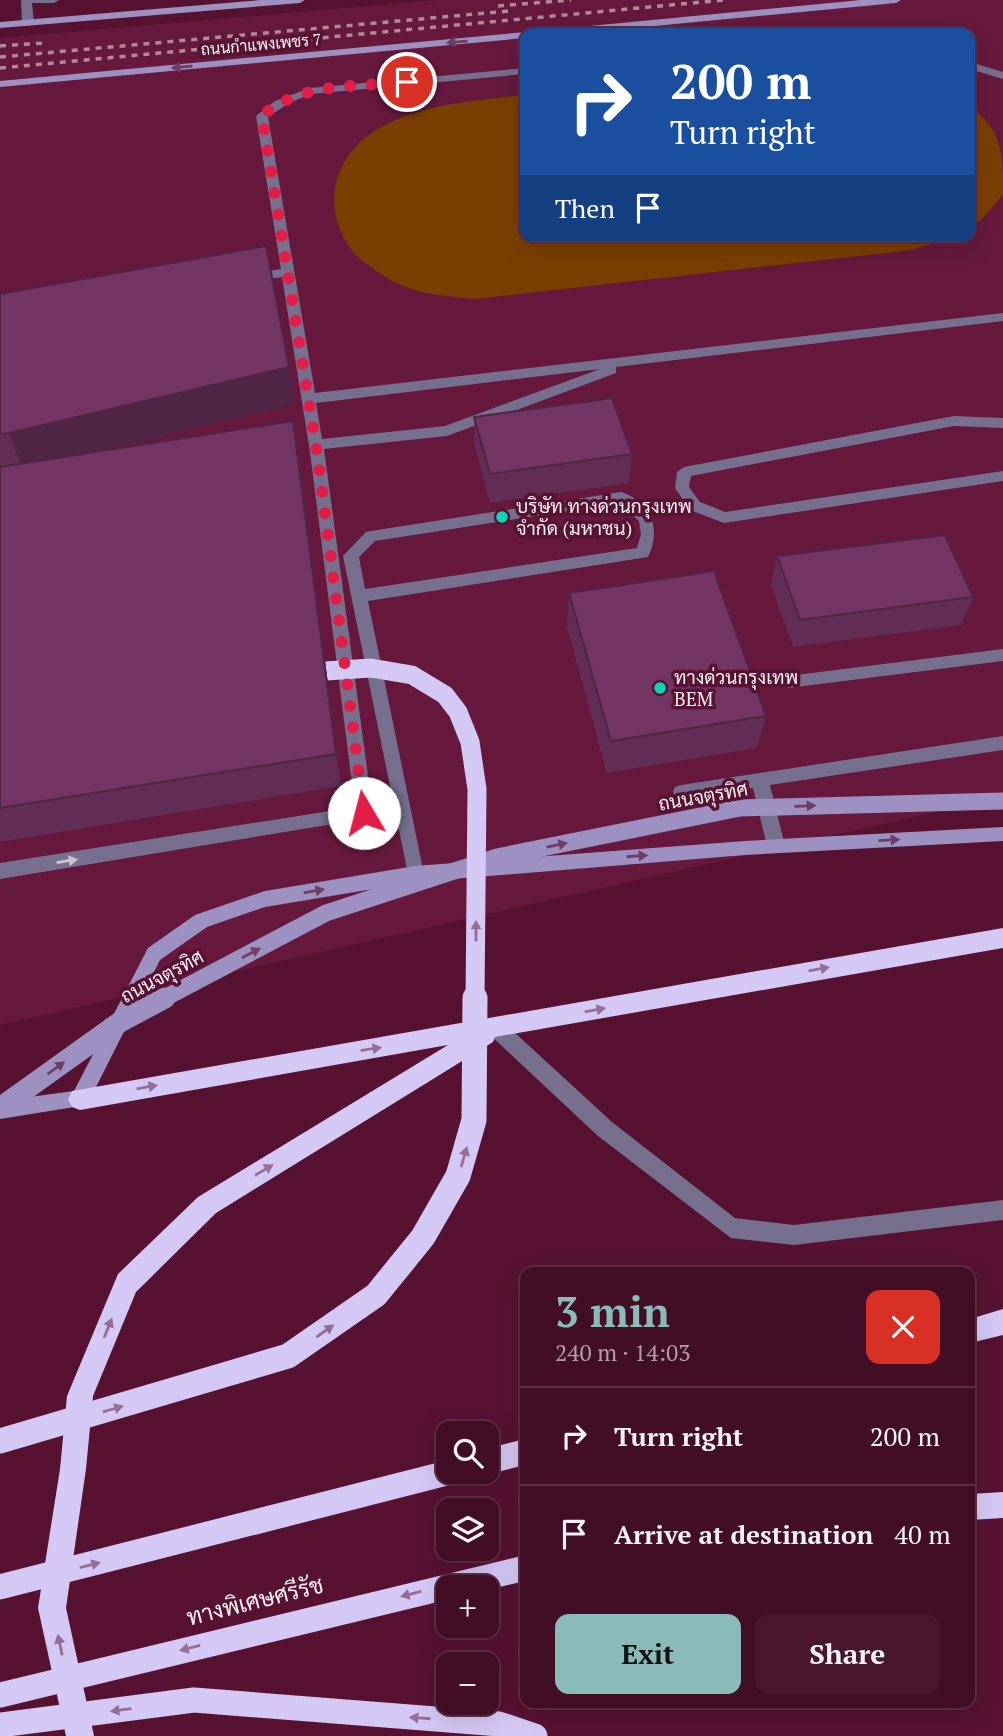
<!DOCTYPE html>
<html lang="en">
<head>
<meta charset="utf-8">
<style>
	:root { --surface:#410e26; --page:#48172e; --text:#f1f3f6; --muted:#ae9ca7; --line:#5a2e43; --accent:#8bbbb9 }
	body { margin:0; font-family:"PT Serif",Sarabun,serif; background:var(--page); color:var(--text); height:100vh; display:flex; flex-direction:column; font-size:26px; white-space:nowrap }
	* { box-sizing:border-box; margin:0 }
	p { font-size:23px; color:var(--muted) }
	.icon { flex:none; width:38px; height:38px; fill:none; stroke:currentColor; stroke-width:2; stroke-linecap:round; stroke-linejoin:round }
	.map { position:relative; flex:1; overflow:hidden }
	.details { position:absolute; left:520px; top:1267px; width:455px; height:441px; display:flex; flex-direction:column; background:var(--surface); border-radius:14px; box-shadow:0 7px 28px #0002,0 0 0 2px var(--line) }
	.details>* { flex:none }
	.hud { position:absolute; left:520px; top:28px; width:455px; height:214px; border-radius:14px; box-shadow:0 7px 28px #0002,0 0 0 2px var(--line); background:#1a4fa0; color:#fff; overflow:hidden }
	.fabs { position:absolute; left:436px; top:1421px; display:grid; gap:14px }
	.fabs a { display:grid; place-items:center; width:63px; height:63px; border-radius:14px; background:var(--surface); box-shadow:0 7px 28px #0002,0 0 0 2px var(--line); font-size:35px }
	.pin { position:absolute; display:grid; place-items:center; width:60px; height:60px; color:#fff; margin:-30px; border:4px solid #fff; border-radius:50%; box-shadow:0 2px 7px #0007 }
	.me { position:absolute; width:77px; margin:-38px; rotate:352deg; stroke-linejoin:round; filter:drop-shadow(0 0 5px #0008) }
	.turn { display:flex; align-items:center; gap:24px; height:147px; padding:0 35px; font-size:32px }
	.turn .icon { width:91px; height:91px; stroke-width:2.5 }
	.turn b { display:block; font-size:49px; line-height:60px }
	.then { display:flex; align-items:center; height:66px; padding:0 35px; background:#0003; gap:14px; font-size:26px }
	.round { display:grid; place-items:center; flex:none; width:74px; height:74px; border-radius:14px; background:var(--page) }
	.summary { display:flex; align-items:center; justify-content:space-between; height:119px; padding:0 35px }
	h1 { font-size:42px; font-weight:700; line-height:52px; color:var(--accent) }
	.cta { display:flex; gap:14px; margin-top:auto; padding:14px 35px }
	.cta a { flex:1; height:80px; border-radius:14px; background:var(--accent); color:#111; font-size:28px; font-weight:700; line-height:80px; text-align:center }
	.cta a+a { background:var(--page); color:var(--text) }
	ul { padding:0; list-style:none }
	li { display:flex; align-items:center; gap:21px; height:98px; padding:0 35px; border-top:2px solid var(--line) }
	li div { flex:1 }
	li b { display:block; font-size:26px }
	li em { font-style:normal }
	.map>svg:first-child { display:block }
	.built { fill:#66193d; fill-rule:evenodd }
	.green { fill:#7a3e00 }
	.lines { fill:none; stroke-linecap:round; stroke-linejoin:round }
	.lane { fill:#766f8d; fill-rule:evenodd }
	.secondary { fill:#9d91c1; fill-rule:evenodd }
	.highway { fill:#d4c8f5; fill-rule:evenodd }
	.rail { stroke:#af8a9b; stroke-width:3.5; stroke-dasharray:6 6; stroke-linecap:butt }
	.secondary-bridge-far1 { stroke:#9d91c1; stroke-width:17 }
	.secondary-bridge { stroke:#9d91c1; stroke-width:21 }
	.highway-bridge-far1 { stroke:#d4c8f5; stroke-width:19 }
	.highway-bridge { stroke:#d4c8f5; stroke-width:25 }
	.wall { fill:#622e56 }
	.shaded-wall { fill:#502546 }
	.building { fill:#723564; stroke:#502546; stroke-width:2 }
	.oneway { fill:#703e64 }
	.oneway2 { fill:#cbc3cf }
	.oneway3 { fill:#966d94 }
	.route { stroke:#e11d48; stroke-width:12; stroke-dasharray:0 21.6 }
	.poi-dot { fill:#0cd5b5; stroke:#571232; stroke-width:2.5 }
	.labels { text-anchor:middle; stroke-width:7; stroke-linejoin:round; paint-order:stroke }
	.far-street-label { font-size:16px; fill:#f9f0f3; stroke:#571232 }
	.poi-label { font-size:19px; fill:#f9f0f3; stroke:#571232; text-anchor:start }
	.street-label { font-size:19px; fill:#f9f0f3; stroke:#571232 }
	.near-street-label { font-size:23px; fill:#f9f0f3; stroke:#571232 }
</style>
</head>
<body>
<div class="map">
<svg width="1003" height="1736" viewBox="0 0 1003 1736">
	<rect width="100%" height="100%" fill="#571232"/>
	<!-- built -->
	<path class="built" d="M438,0H1003V797L0,1025V38ZM525,33H970V236H525Z"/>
	<!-- green -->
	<g class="green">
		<path d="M525,95V236H955L912,250L475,299C445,296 413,294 387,278C377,271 361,261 353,252C321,211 331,158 375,131C420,103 474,101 525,95Z"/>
		<path d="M970,105C1003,132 1003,153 1003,195L982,219L970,227Z"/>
	</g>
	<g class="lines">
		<!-- lane -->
		<g class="lane">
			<polygon points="21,0 59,0 54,3 32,3 34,23 28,26 22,23"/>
			<polygon points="970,62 1003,72 1003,79 970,69"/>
			<path d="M525,68V74L311,94L289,103L268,117L315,393L1003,313V321L616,367V373L447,436L324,449L373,813L370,818L0,879V863L355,807L310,452L282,277L249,282L242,278L249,274L281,269L256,116L275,101L310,88ZM600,369L445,426L322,439L316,403Z"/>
			<polygon points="954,416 1003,418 1003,428 954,426 691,476 689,487 700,502 725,512 1003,471 1003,481 724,523 690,510 675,488 677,472 684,467"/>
			<path d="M621,492C651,502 662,529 648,557L368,601L424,874L421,879L415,882L409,879L343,556L366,532L371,531ZM619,503L639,521L641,534L637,548L365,589L359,557L375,541Z"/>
			<polygon points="1003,649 1003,661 788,688 780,682 788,676"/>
			<polygon points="1003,736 1003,750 770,785 785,846 782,851 770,851 767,846 753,788 681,799 675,797 673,792 675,787 681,785"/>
			<polygon points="496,1019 503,1022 612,1122 735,1218 794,1225 1003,1200 1003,1220 794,1245 731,1238 598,1136 489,1034 487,1028 489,1022"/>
		</g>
		<!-- secondary -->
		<g class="secondary">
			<polygon points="261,0 305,0 300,3 0,28 0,22"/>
			<polygon points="861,0 901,0 896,3 581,33 542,33 548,30"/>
			<polygon points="525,32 529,33 525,33 525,38 0,87 0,81"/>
			<polygon points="1003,827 1003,841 745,855 415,882 265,907 207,927 160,960 87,1105 0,1119 0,1101 74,1091 148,948 195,915 265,891 415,866 745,841"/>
		</g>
		<!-- highway -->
		<g class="highway">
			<polygon points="1003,928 1003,948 495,1037 493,1042 216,1213 136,1292 93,1396 86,1469 66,1608 94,1736 66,1736 38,1608 60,1469 67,1396 118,1274 198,1197 448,1045 80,1110 72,1107 68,1099 72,1091"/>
			<polygon points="1003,1309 1003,1335 970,1343 970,1319"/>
			<polygon points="525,1439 525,1465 486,1475 478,1472 486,1472 486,1449"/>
			<polygon points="1003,1492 1003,1518 970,1520 970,1494"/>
		</g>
		<!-- rail -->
		<g class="rail">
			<polyline points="498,6 571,0"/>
			<polyline points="0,46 44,43"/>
			<polyline points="0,57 509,11"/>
			<polyline points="0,68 724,0"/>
		</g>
		<!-- secondary-bridge-far1 -->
		<polyline class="secondary-bridge-far1" points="161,1000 326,913 497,857 740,808 1003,801"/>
		<!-- secondary-bridge -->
		<polyline class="secondary-bridge" points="0,1108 120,1022 165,998"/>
		<!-- highway-bridge-far1 -->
		<polyline class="highway-bridge-far1" points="326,671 371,668 412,675 445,695 458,712 470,742 477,789 475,1000"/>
		<!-- highway-bridge -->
		<g class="highway-bridge">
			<polyline points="0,1441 288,1356 376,1295 423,1237 458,1176 474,1120 475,998"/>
			<polyline points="0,1587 451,1472"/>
			<polyline points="0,1695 525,1568"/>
			<polyline points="0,1725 194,1700 499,1724 535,1736"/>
		</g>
	</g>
	<!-- wall -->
	<g class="wall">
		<polygon points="0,294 295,404 98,452 299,458 341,786 0,842"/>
		<polygon points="474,417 632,454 629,483 490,503 475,447"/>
		<polygon points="777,556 973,597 961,625 793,647 771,585"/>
		<polygon points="569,593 766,716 757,748 607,773 567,627"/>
	</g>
	<!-- shaded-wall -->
	<g class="shaded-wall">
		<polygon points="289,367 295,404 23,470 9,433"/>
		<polygon points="293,421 299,458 341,786 336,754"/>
	</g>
	<!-- building -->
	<g class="building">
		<polygon points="266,246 289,367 9,433 0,434 0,294"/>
		<polygon points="612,398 632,454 490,474 474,417"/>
		<polygon points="293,421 336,754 0,808 0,467"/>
		<polygon points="945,535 973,597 800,620 777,556"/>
		<polygon points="714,571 766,716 611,741 569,593"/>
	</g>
	<!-- one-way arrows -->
	<defs><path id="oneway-solid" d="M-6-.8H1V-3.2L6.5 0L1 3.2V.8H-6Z" transform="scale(1.75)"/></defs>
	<g class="oneway">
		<use href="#oneway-solid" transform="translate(457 42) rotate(175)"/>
		<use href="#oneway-solid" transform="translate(182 67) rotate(175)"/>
		<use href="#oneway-solid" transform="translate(805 806) rotate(-2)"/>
		<use href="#oneway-solid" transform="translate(889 840) rotate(-3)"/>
		<use href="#oneway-solid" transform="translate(557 845) rotate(-12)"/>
		<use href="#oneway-solid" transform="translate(637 856) rotate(-4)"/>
		<use href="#oneway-solid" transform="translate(314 891) rotate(-10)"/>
		<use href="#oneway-solid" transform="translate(251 953) rotate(-28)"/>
		<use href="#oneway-solid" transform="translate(56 1068) rotate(-36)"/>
	</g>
	<use class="oneway2" href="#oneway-solid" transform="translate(67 861) rotate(-9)"/>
	<g class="oneway3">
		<use href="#oneway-solid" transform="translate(476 931) rotate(-90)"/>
		<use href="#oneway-solid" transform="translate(819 969) rotate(-10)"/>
		<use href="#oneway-solid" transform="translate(595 1010) rotate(-10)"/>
		<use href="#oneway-solid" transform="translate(371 1049) rotate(-9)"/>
		<use href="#oneway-solid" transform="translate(147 1087) rotate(-10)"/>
		<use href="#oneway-solid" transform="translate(464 1157) rotate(-74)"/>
		<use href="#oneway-solid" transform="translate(264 1170) rotate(-31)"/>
		<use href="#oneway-solid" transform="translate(108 1328) rotate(-68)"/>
		<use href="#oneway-solid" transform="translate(325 1331) rotate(-35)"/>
		<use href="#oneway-solid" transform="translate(113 1409) rotate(-16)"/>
		<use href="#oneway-solid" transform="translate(90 1565) rotate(-14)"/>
		<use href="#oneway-solid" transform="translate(411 1594) rotate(166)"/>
		<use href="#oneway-solid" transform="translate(60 1645) rotate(-102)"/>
		<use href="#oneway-solid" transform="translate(190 1648) rotate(166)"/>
		<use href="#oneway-solid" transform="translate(121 1710) rotate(173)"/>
		<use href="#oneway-solid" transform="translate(420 1718) rotate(-176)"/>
	</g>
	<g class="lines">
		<!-- route -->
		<path class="route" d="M364,813L317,452L262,116C300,82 359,87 407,82"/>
	</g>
	<!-- markers -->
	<g class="poi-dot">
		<circle cx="502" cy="517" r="7"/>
		<circle cx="660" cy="688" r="7"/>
	</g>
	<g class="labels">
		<!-- far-street labels -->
		<g class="far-street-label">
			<text transform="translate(261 44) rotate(-5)" y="6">ถนนกำแพงเพชร 7</text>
		</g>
		<!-- poi labels -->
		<g class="poi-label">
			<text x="516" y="513">บริษัท ทางด่วนกรุงเทพ<tspan x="516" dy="22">จำกัด (มหาชน)</tspan></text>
			<text x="674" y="684">ทางด่วนกรุงเทพ<tspan x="674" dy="22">BEM</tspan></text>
		</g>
		<!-- street labels -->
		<g class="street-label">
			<text transform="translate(703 796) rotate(-10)" y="7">ถนนจตุรทิศ</text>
			<text transform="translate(162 976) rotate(-28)" y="7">ถนนจตุรทิศ</text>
		</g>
		<!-- near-street labels -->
		<g class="near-street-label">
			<text transform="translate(255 1601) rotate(-14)" y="8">ทางพิเศษศรีรัช</text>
		</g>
	</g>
</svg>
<div class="fabs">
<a><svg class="icon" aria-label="search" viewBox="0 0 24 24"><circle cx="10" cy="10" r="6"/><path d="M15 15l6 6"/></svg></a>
<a><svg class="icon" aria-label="layers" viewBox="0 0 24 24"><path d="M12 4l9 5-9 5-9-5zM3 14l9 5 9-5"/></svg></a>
<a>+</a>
<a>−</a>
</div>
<div class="pin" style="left:407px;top:82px;background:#d93025"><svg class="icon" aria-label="arrive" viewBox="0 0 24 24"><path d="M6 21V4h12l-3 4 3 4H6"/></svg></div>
<svg class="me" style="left:364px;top:813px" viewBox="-20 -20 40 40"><circle r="19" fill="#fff"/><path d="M0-13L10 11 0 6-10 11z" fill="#e11d48"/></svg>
<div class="hud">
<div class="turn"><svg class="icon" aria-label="right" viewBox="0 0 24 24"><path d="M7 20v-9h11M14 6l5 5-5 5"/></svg><div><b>200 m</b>Turn right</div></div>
<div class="then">Then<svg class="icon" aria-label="arrive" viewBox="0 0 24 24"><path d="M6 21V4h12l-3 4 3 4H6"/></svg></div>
</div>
<section class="details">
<div class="summary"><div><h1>3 min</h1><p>240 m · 14:03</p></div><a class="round" style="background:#d93025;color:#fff"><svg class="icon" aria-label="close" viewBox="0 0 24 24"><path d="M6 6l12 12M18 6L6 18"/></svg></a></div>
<ul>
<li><svg class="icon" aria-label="right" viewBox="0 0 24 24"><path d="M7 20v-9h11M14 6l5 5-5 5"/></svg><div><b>Turn right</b></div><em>200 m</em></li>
<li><svg class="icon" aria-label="arrive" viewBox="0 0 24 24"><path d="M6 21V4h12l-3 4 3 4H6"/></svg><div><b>Arrive at destination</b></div><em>40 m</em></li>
</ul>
<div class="cta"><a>Exit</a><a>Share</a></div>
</section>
</div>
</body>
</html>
